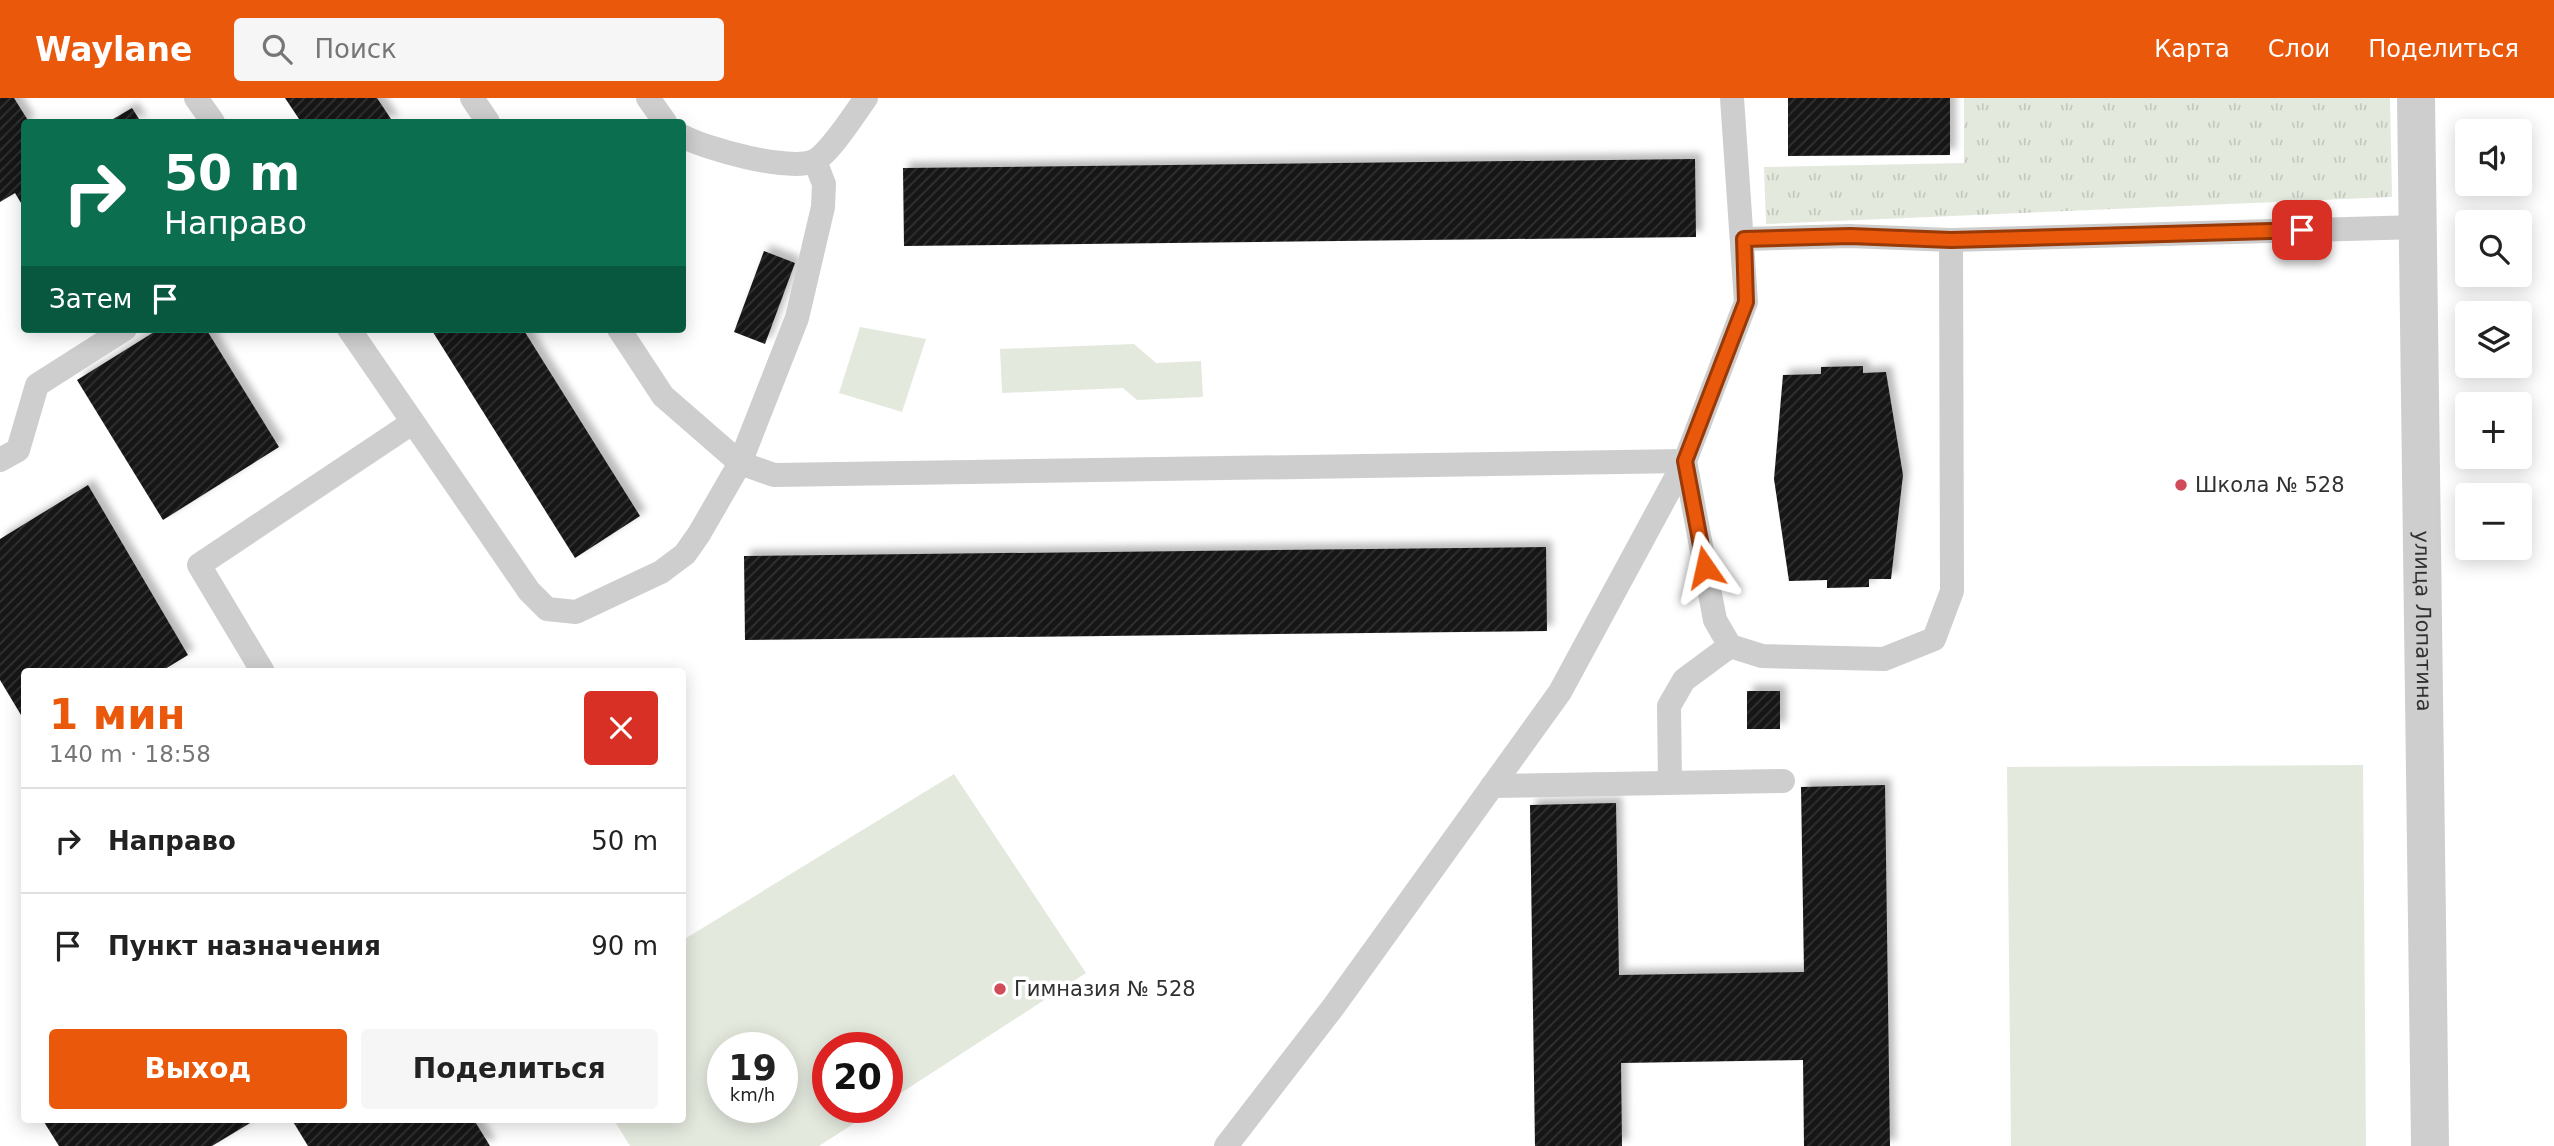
<!DOCTYPE html>
<html lang="ru">
<head>
<meta charset="utf-8">
<style>
	:root { --surface:#fff; --page:#f6f6f6; --text:#222; --muted:#767676; --line:#e0e0e0; --accent:#ea580c }
	body { margin:0; font-family:"DejaVu Sans",sans-serif; background:var(--page); color:var(--text); height:100vh; display:flex; flex-direction:column; font-size:26px; white-space:nowrap }
	* { box-sizing:border-box; margin:0 }
	p { font-size:23px; color:var(--muted) }
	.icon { flex:none; width:38px; height:38px; fill:none; stroke:currentColor; stroke-width:2; stroke-linecap:round; stroke-linejoin:round }
	.map { position:relative; flex:1; overflow:hidden }
	.sheet { position:absolute; left:21px; top:570px; width:665px; height:455px; display:flex; flex-direction:column; background:var(--surface); border-radius:7px; box-shadow:0 4px 18px #0003 }
	.sheet>* { flex:none }
	.hud { position:absolute; left:21px; top:21px; width:665px; height:214px; border-radius:7px; box-shadow:0 4px 18px #0003; background:#0b6e4f; color:#fff; overflow:hidden }
	.buttons { position:absolute; left:2455px; top:21px; display:grid; gap:14px }
	.buttons a { display:grid; place-items:center; width:77px; height:77px; border-radius:7px; background:var(--surface); box-shadow:0 4px 18px #0003; font-size:35px }
	.speed { position:absolute; left:707px; top:934px; display:flex; gap:14px; font-size:35px; font-weight:700; text-align:center }
	.speed>* { display:grid; place-content:center; width:91px; height:91px; border-radius:50%; background:var(--surface); box-shadow:0 4px 18px #0003; line-height:1 }
	.speed small { font-size:18px; font-weight:400 }
	.speed .limit { border:10px solid #d22; background:#fff; color:#111 }
	.pin { position:absolute; display:grid; place-items:center; width:60px; height:60px; color:#fff; margin:-30px; border-radius:14px; box-shadow:0 4px 10px #0006 }
	.me { position:absolute; width:77px; margin:-38px; rotate:349deg; stroke-linejoin:round; filter:drop-shadow(0 0 5px #0008) }
	.turn { display:flex; align-items:center; gap:24px; height:147px; padding:0 28px; font-size:32px }
	.turn .icon { width:91px; height:91px; stroke-width:2.5 }
	.turn b { display:block; font-size:49px; line-height:60px }
	.then { display:flex; align-items:center; height:66px; padding:0 28px; background:#0003; gap:14px; font-size:26px }
	.round { display:grid; place-items:center; flex:none; width:74px; height:74px; border-radius:7px; background:var(--page) }
	.overview { display:flex; align-items:center; justify-content:space-between; height:119px; padding:0 28px }
	h1 { font-size:42px; font-weight:700; line-height:52px; color:var(--accent) }
	.button { display:flex; gap:14px; margin-top:auto; padding:14px 28px }
	.button a { flex:1; height:80px; border-radius:7px; background:var(--accent); color:#fff; font-size:28px; font-weight:700; line-height:80px; text-align:center }
	.button a+a { background:var(--page); color:var(--text) }
	ul { padding:0; list-style:none }
	li { display:flex; align-items:center; gap:21px; height:105px; padding:0 28px; border-top:2px solid var(--line) }
	li div { flex:1 }
	li b { display:block; font-size:26px }
	li em { font-style:normal }
	header { display:flex; align-items:center; gap:42px; box-sizing:border-box; height:98px; padding:0 35px; background:var(--accent); color:#fff }
	header strong { font-size:33px }
	nav { display:flex; gap:38px; margin-inline-start:auto; font-size:24px }
	.search { width:490px; height:63px; background:var(--page); display:flex; align-items:center; gap:18px; box-sizing:border-box; padding:0 24px; border-radius:7px; color:var(--muted); font-size:26px }
	.map>svg:first-child { display:block }
	.grass { fill:url(#grass-tufts) }
	.park { fill:#e4e9de; fill-rule:evenodd }
	.building { fill:url(#building-hatch); filter:url(#shadow) }
	.lines { fill:none; stroke-linecap:round; stroke-linejoin:round }
	.service { stroke:#cecece; stroke-width:24 }
	.minor { stroke:#cecece; stroke-width:38 }
	.route-casing { stroke:#983908; stroke-width:18 }
	.route { stroke:#ea580c; stroke-width:12 }
	.poi-dot { fill:#d04c5a; stroke:#fff; stroke-width:2.5 }
	.labels { text-anchor:middle; stroke-width:7; stroke-linejoin:round; paint-order:stroke }
	.poi-label { font-size:21px; fill:#313131; stroke:#fff; text-anchor:start }
	.street-label { font-size:21px; fill:#313131; stroke:#fff }
</style>
</head>
<body>
<header>
<strong>Waylane</strong>
<div class="search"><svg class="icon" aria-label="search" viewBox="0 0 24 24"><circle cx="10" cy="10" r="6"/><path d="M15 15l6 6"/></svg>Поиск</div>
<nav><a>Карта</a><a>Слои</a><a>Поделиться</a></nav>
</header>
<div class="map">
<svg width="2554" height="1048" viewBox="0 0 2554 1048">
	<defs>
		<pattern id="grass-tufts" width="24" height="20" patternUnits="userSpaceOnUse" patternTransform="scale(1.75)"><rect width="24" height="20" fill="#e4e9de"/><path d="M3 7l-1-3M5 7V3M7 7l1-3M15 17l-1-3M17 17v-4M19 17l1-3" fill="none" stroke="#c4c8bf"/></pattern>
		<pattern id="building-hatch" width="6" height="6" patternUnits="userSpaceOnUse" patternTransform="scale(1.75)"><rect width="6" height="6" fill="#181818"/><path d="M-1 1l2-2M0 6l6-6M5 7l2-2" fill="none" stroke="#313131"/></pattern>
		<filter id="shadow"><feDropShadow dx="6" dy="-6" stdDeviation="3.5" flood-color="#0004"/></filter>
	</defs>
	<rect width="100%" height="100%" fill="#fff"/>
	<!-- grass -->
	<polygon class="grass" points="1964,0 2390,0 2392,99 1766,126 1764,69 1964,65"/>
	<!-- park -->
	<g class="park">
		<polygon points="860,229 926,241 902,314 839,295"/>
		<polygon points="1134,246 1156,265 1201,263 1203,299 1137,302 1123,290 1002,295 1000,251"/>
		<polygon points="2363,667 2366,1048 2011,1048 2007,669"/>
		<path d="M954,676L1086,875L887,1004V950H828V1010H878L819,1048H630L614,1022H682L683,842ZM723,950H782V1010H723Z"/>
	</g>
	<!-- building -->
	<g class="building">
		<polygon points="0,0 14,0 29,24 24,24 24,110 15,95 0,104"/>
		<polygon points="285,0 377,0 393,24 301,24"/>
		<polygon points="1788,0 1950,0 1950,57 1788,58"/>
		<polygon points="132,10 141,24 108,24"/>
		<polygon points="1695,61 1696,139 904,148 903,70"/>
		<polygon points="764,153 795,165 765,246 734,234"/>
		<polygon points="159,231 206,231 279,349 163,422 77,282"/>
		<polygon points="431,231 523,231 640,418 575,460"/>
		<polygon points="1863,268 1863,275 1886,274 1903,377 1891,481 1869,481 1869,489 1827,490 1827,482 1789,483 1774,381 1783,277 1821,276 1821,269"/>
		<polygon points="88,387 188,557 160,574 24,574 24,622 0,582 0,441"/>
		<polygon points="1546,449 1547,533 745,542 744,458"/>
		<rect x="1747" y="593" width="33" height="38"/>
		<polygon points="1885,687 1890,1048 1804,1048 1803,962 1621,965 1622,1048 1535,1048 1530,707 1616,705 1619,877 1804,874 1801,689"/>
		<polygon points="48,1022 255,1022 212,1048 59,1048 44,1024"/>
		<polygon points="292,1022 474,1022 490,1048 308,1048"/>
	</g>
	<g class="lines">
		<!-- service -->
		<g class="service">
			<polyline points="196,0 213,24"/>
			<polyline points="472,0 488,24"/>
			<polyline points="648,0 665,24"/>
			<path d="M682,38C706,51 789,74 814,63C830,55 855,15 866,0"/>
			<polyline points="1744,141 1850,138 1951,142 2418,129"/>
			<polyline points="349,231 529,493 547,511 576,514 661,474 685,456 699,436 740,365 774,377 1685,363 1715,522 1730,548 1762,558 1884,561 1934,541 1952,493 1951,142"/>
			<polyline points="619,231 663,298 740,365 797,220 823,109 824,86 815,63"/>
			<polyline points="0,362 18,352 37,287 125,231"/>
			<polyline points="263,574 199,467 412,325"/>
			<polyline points="1670,684 1669,608 1684,582 1730,548"/>
			<polyline points="1492,688 1783,683"/>
			<polyline points="1226,1048 1334,908 1560,594 1685,363 1746,204 1732,0"/>
		</g>
		<!-- minor -->
		<path class="minor" id="s1" d="M2416,0L2430,1048"/>
	</g>
	<g class="lines">
		<defs>
			<polyline id="route" points="1705,469 1685,363 1746,204 1744,141 1850,138 1951,142 2302,132"/>
		</defs>
		<!-- route casing -->
		<use href="#route" class="route-casing"/>
		<!-- route -->
		<use href="#route" class="route"/>
	</g>
	<!-- markers -->
	<g class="poi-dot">
		<circle cx="2181" cy="387" r="7"/>
		<circle cx="1000" cy="891" r="7"/>
	</g>
	<g class="labels">
		<!-- poi labels -->
		<g class="poi-label">
			<text x="2195" y="394">Школа № 528</text>
			<text x="1014" y="898">Гимназия № 528</text>
		</g>
		<!-- street labels -->
		<g class="street-label">
			<text dy="7" stroke="none"><textPath href="#s1" startOffset="523">улица Лопатина</textPath></text>
		</g>
	</g>
</svg>
<div class="buttons">
<a><svg class="icon" aria-label="sound" viewBox="0 0 24 24"><path d="M4 9h4l5-4v14l-5-4H4zM17 9q2 3 0 6"/></svg></a>
<a><svg class="icon" aria-label="search" viewBox="0 0 24 24"><circle cx="10" cy="10" r="6"/><path d="M15 15l6 6"/></svg></a>
<a><svg class="icon" aria-label="layers" viewBox="0 0 24 24"><path d="M12 4l9 5-9 5-9-5zM3 14l9 5 9-5"/></svg></a>
<a>+</a>
<a>−</a>
</div>
<div class="speed"><div>19<small>km/h</small></div><div class="limit">20</div></div>
<div class="pin" style="left:2302px;top:132px;background:#d93025"><svg class="icon" aria-label="arrive" viewBox="0 0 24 24"><path d="M6 21V4h12l-3 4 3 4H6"/></svg></div>
<svg class="me" style="left:1705px;top:469px" viewBox="-20 -20 40 40"><path d="M0-17L14 15 0 8-14 15z" fill="#ea580c" stroke="#fff" stroke-width="4"/></svg>
<div class="hud">
<div class="turn"><svg class="icon" aria-label="right" viewBox="0 0 24 24"><path d="M7 20v-9h11M14 6l5 5-5 5"/></svg><div><b>50 m</b>Направо</div></div>
<div class="then">Затем<svg class="icon" aria-label="arrive" viewBox="0 0 24 24"><path d="M6 21V4h12l-3 4 3 4H6"/></svg></div>
</div>
<section class="sheet">
<div class="overview"><div><h1>1 мин</h1><p>140 m · 18:58</p></div><a class="round" style="background:#d93025;color:#fff"><svg class="icon" aria-label="close" viewBox="0 0 24 24"><path d="M6 6l12 12M18 6L6 18"/></svg></a></div>
<ul>
<li><svg class="icon" aria-label="right" viewBox="0 0 24 24"><path d="M7 20v-9h11M14 6l5 5-5 5"/></svg><div><b>Направо</b></div><em>50 m</em></li>
<li><svg class="icon" aria-label="arrive" viewBox="0 0 24 24"><path d="M6 21V4h12l-3 4 3 4H6"/></svg><div><b>Пункт назначения</b></div><em>90 m</em></li>
</ul>
<div class="button"><a>Выход</a><a>Поделиться</a></div>
</section>
</div>
</body>
</html>
